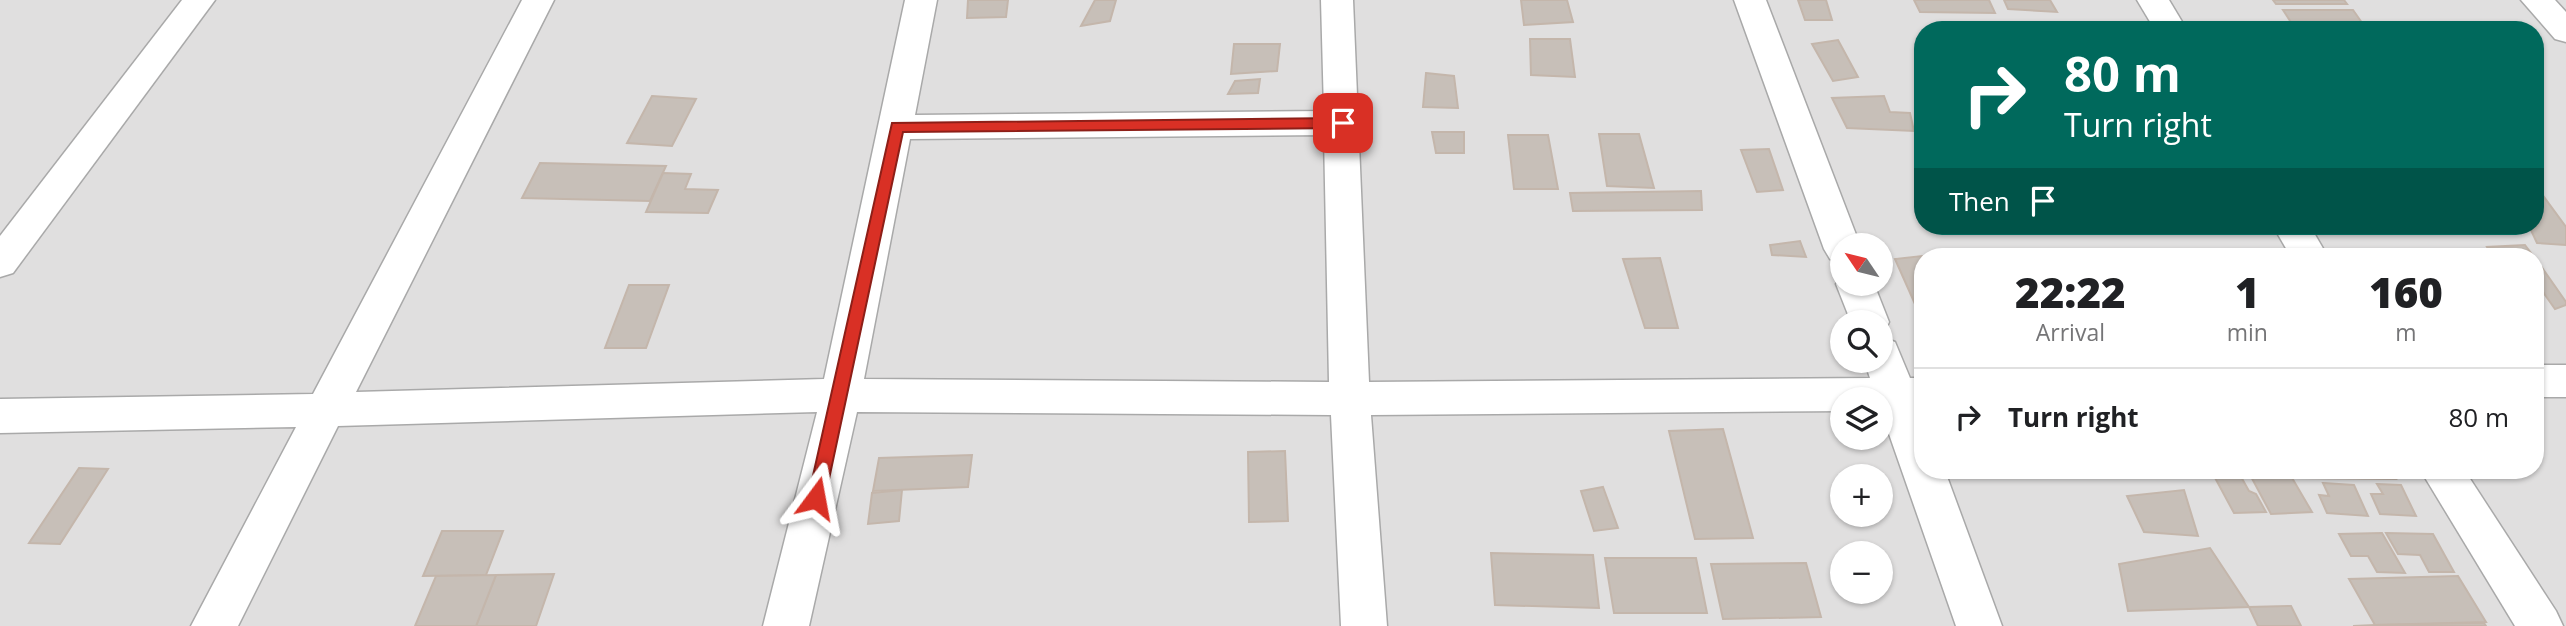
<!DOCTYPE html>
<html lang="en">
<head>
<meta charset="utf-8">
<style>
	:root { --surface:#fff; --page:#f2f2f2; --text:#202124; --muted:#757577; --line:#e0e0e0 }
	body { margin:0; font-family:"Open Sans",sans-serif; background:var(--page); color:var(--text); height:100vh; display:flex; flex-direction:column; font-size:26px; white-space:nowrap }
	* { box-sizing:border-box; margin:0 }
	p { font-size:23px; color:var(--muted) }
	.icon { flex:none; width:38px; height:38px; fill:none; stroke:currentColor; stroke-width:2; stroke-linecap:round; stroke-linejoin:round }
	.map { position:relative; flex:1; overflow:hidden }
	.sheet { position:absolute; left:1914px; top:248px; width:630px; height:231px; display:flex; flex-direction:column; background:var(--surface); border-radius:28px; box-shadow:0 2px 5px #0004 }
	.sheet>* { flex:none }
	.guide { position:absolute; left:1914px; top:21px; width:630px; height:214px; border-radius:28px; box-shadow:0 2px 5px #0004; background:#00695c; color:#fff; overflow:hidden }
	.needle { width:46px; rotate:305deg }
	.buttons { position:absolute; left:1830px; top:233px; display:grid; gap:14px }
	.buttons a { display:grid; place-items:center; width:63px; height:63px; border-radius:50%; background:var(--surface); box-shadow:0 2px 5px #0004; font-size:35px }
	.pin { position:absolute; display:grid; place-items:center; width:60px; height:60px; color:#fff; margin:-30px; border-radius:14px; box-shadow:0 4px 10px #0006 }
	.me { position:absolute; width:77px; margin:-38px; rotate:13deg; stroke-linejoin:round; filter:drop-shadow(0 0 5px #0008) }
	.turn { display:flex; align-items:center; gap:24px; height:147px; padding:0 35px; font-size:32px }
	.turn .icon { width:91px; height:91px; stroke-width:2.5 }
	.turn b { display:block; font-size:49px; line-height:60px }
	.then { display:flex; align-items:center; height:66px; padding:0 35px; background:#0003; gap:14px; font-size:26px }
	.eta { display:flex; justify-content:space-evenly; align-items:center; height:119px; text-align:center }
	.eta b { font-size:42px; font-weight:800; line-height:49px }
	ul { padding:0; list-style:none }
	li { display:flex; align-items:center; gap:21px; height:98px; padding:0 35px; border-top:2px solid var(--line) }
	li div { flex:1 }
	li b { display:block; font-size:26px }
	li em { font-style:normal }
	.map>svg:first-child { display:block }
	.residential { fill:#e0dfdf; fill-rule:evenodd }
	.building { fill:#c7bfb8; stroke:#c4b6ab; stroke-width:2 }
	.lines { fill:none; stroke-linecap:round; stroke-linejoin:round }
	.minor-casing { stroke:#a9a9a9; stroke-width:3 }
	.minor { fill:#fff; fill-rule:evenodd }
	.route { fill:#d93025; stroke:#8d1f18; stroke-width:2 }
</style>
</head>
<body>
<div class="map">
<svg width="2566" height="626" viewBox="0 0 2566 626">
	<rect width="100%" height="100%" fill="#f2efe9"/>
	<!-- residential -->
	<path class="residential" d="M0,0H2566V626H0ZM1923,30H2536V226H1923ZM1843,245H1881V284H1843ZM1923,257H2536V471H1923ZM1843,322H1881V360H1843ZM1843,399H1881V438H1843ZM1843,476H1881V514H1843ZM1843,553H1881V592H1843Z"/>
	<!-- building -->
	<g class="building">
		<polygon points="968,0 1008,0 1006,17 967,18"/>
		<polygon points="1095,0 1116,0 1110,21 1081,26"/>
		<polygon points="1521,0 1567,0 1573,22 1524,25"/>
		<polygon points="1798,0 1826,0 1832,20 1805,20"/>
		<polygon points="1914,0 1989,0 1995,13 1920,12"/>
		<polygon points="2004,0 2050,0 2057,12 2008,9"/>
		<polygon points="2273,0 2344,0 2347,4 2276,4"/>
		<polygon points="2283,10 2353,10 2367,30 2296,30"/>
		<polygon points="1530,39 1570,39 1575,77 1531,75"/>
		<polygon points="1838,40 1858,77 1833,81 1812,44"/>
		<polygon points="1234,44 1280,44 1277,71 1231,74"/>
		<polygon points="1426,73 1454,76 1458,108 1423,107"/>
		<polygon points="1260,79 1258,93 1228,94 1235,81"/>
		<polygon points="652,96 696,99 672,146 627,143"/>
		<polygon points="1884,96 1890,112 1910,113 1914,131 1847,128 1832,98"/>
		<polygon points="1432,132 1464,132 1464,153 1436,153"/>
		<polygon points="1599,134 1639,134 1654,188 1607,186"/>
		<polygon points="1508,135 1548,135 1558,189 1514,189"/>
		<polygon points="1769,149 1783,190 1757,192 1741,150"/>
		<polygon points="540,163 666,166 650,201 522,198"/>
		<polygon points="663,173 691,174 685,189 718,190 708,213 646,212"/>
		<polygon points="2536,186 2566,227 2566,245 2537,243 2529,226 2536,226"/>
		<polygon points="1701,191 1702,210 1573,211 1570,193"/>
		<polygon points="1800,241 1806,257 1772,255 1770,245"/>
		<polygon points="2525,245 2534,257 2493,257 2487,247"/>
		<polygon points="2213,251 2218,257 2162,257 2160,254"/>
		<polygon points="2091,252 2098,257 2050,257"/>
		<polygon points="1922,256 1923,259 1923,322 1895,259"/>
		<polygon points="1660,258 1678,328 1645,328 1623,259"/>
		<polygon points="2536,259 2566,302 2566,305 2555,309 2536,282"/>
		<polygon points="629,285 669,285 646,348 605,348"/>
		<polygon points="1723,429 1753,538 1695,539 1669,431"/>
		<polygon points="1285,451 1288,521 1249,522 1248,452"/>
		<polygon points="972,455 968,487 873,491 879,458"/>
		<polygon points="79,468 108,469 60,544 29,543"/>
		<polygon points="2248,471 2288,471 2312,512 2271,514"/>
		<polygon points="2291,471 2391,471 2396,479 2295,478"/>
		<polygon points="2240,475 2249,491 2256,494 2266,512 2234,513 2214,476"/>
		<polygon points="2323,483 2354,485 2368,516 2327,513 2319,495 2329,496"/>
		<polygon points="2377,484 2401,485 2416,516 2380,514 2371,494 2383,494"/>
		<polygon points="1603,487 1618,528 1594,531 1581,491"/>
		<polygon points="902,490 899,521 868,524 872,493"/>
		<polygon points="2184,490 2198,536 2144,532 2127,496"/>
		<polygon points="442,531 503,531 486,575 423,576"/>
		<polygon points="2382,533 2405,573 2377,572 2368,556 2351,556 2339,534"/>
		<polygon points="2386,533 2433,534 2454,572 2429,572 2420,555 2398,554"/>
		<polygon points="2210,548 2249,607 2128,611 2119,564"/>
		<polygon points="1491,553 1593,555 1599,608 1495,605"/>
		<polygon points="1605,558 1696,558 1707,613 1614,613"/>
		<polygon points="1806,563 1821,617 1723,619 1711,564"/>
		<polygon points="554,574 536,626 476,626 496,575"/>
		<polygon points="496,575 476,626 415,626 436,576"/>
		<polygon points="2458,576 2486,622 2375,625 2349,579"/>
		<polygon points="2291,606 2301,626 2258,626 2249,607"/>
		<polygon points="2484,623 2486,626 2353,626 2375,625"/>
	</g>
	<g class="lines">
		<defs>
			<g id="minor">
				<polygon points="182,0 215,0 13,273 0,277 0,236"/>
				<path d="M522,0H554L356,392L824,379L905,0H937L915,115L1324,111L1321,0H1353L1369,382L1870,378L1864,360H1881V337L1895,342L1910,378H1923V471H1945L2002,626H1956L1881,411V399H1843V411L1371,415L1387,626H1341L1331,415L857,412L809,626H763L817,412L338,426L238,626H191L296,427L0,433V399L313,394ZM1324,135L1329,382L864,379L910,139Z"/>
				<polygon points="1734,0 1766,0 1860,245 1843,245 1843,263 1830,259 1824,249"/>
				<polygon points="2137,0 2169,0 2187,30 2155,30"/>
				<polygon points="2521,0 2555,0 2566,12 2566,42 2555,39"/>
				<polygon points="2273,226 2310,226 2328,257 2291,257"/>
				<polygon points="1843,273 1843,284 1874,284 1889,322 1884,333 1881,333 1881,322 1851,322 1836,284"/>
				<rect x="2536" y="365" width="30" height="32"/>
				<polygon points="2421,471 2465,471 2556,611 2563,626 2515,626"/>
			</g>
		</defs>
		<!-- minor casing -->
		<use href="#minor" class="minor-casing"/>
		<!-- minor -->
		<use href="#minor" class="minor"/>
	</g>
	<!-- route -->
	<polygon class="route" points="1343,118 1350,123 1343,128 903,132 825,498 823,503 816,505 810,503 808,498 892,123"/>
</svg>
<div class="buttons">
<a><svg class="needle" viewBox="-14 -14 28 28"><path d="M0-13l5 13h-10z" fill="#e53935"/><path d="M0 13l5-13h-10z" fill="#757577"/></svg></a>
<a><svg class="icon" aria-label="search" viewBox="0 0 24 24"><circle cx="10" cy="10" r="6"/><path d="M15 15l6 6"/></svg></a>
<a><svg class="icon" aria-label="layers" viewBox="0 0 24 24"><path d="M12 4l9 5-9 5-9-5zM3 14l9 5 9-5"/></svg></a>
<a>+</a>
<a>−</a>
</div>
<div class="pin" style="left:1343px;top:123px;background:#d93025"><svg class="icon" aria-label="arrive" viewBox="0 0 24 24"><path d="M6 21V4h12l-3 4 3 4H6"/></svg></div>
<svg class="me" style="left:816px;top:498px" viewBox="-20 -20 40 40"><path d="M0-17L14 15 0 8-14 15z" fill="#d93025" stroke="#fff" stroke-width="4"/></svg>
<div class="guide">
<div class="turn"><svg class="icon" aria-label="right" viewBox="0 0 24 24"><path d="M7 20v-9h11M14 6l5 5-5 5"/></svg><div><b>80 m</b>Turn right</div></div>
<div class="then">Then<svg class="icon" aria-label="arrive" viewBox="0 0 24 24"><path d="M6 21V4h12l-3 4 3 4H6"/></svg></div>
</div>
<section class="sheet">
<div class="eta">
<div><b>22:22</b><p>Arrival</p></div>
<div><b>1</b><p>min</p></div>
<div><b>160</b><p>m</p></div>
</div>
<ul>
<li><svg class="icon" aria-label="right" viewBox="0 0 24 24"><path d="M7 20v-9h11M14 6l5 5-5 5"/></svg><div><b>Turn right</b></div><em>80 m</em></li>
</ul>
</section>
</div>
</body>
</html>
